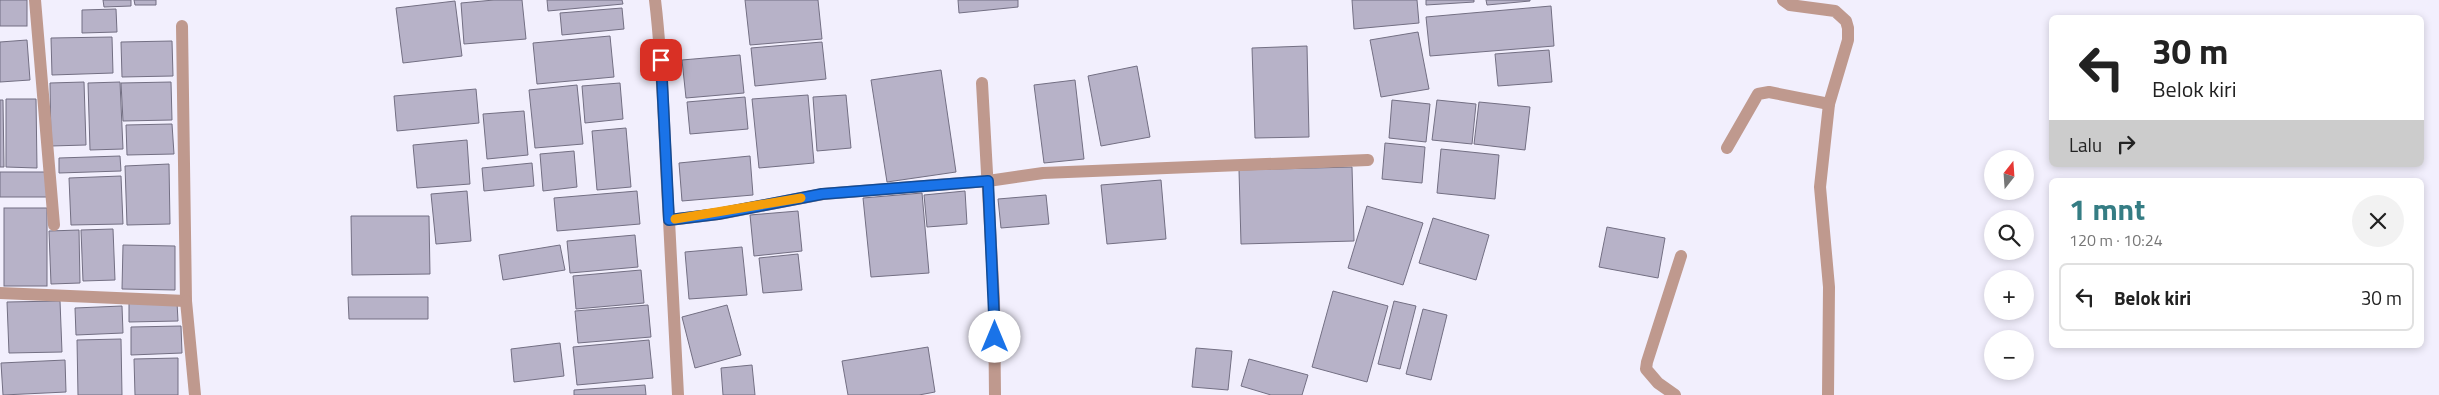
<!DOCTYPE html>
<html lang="id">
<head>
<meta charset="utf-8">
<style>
	:root { --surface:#fff; --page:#f2f2f2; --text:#222; --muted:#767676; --line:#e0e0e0; --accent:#357d84 }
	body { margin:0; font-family:"Titillium Web",sans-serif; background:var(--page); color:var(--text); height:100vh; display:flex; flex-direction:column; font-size:19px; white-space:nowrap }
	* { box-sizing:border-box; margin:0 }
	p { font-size:16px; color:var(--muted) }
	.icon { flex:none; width:28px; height:28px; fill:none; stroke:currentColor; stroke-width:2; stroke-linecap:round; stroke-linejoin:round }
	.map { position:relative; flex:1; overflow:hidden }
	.side { position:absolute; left:2049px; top:178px; width:375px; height:170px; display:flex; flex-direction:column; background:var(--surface); border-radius:8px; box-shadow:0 2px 8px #0003 }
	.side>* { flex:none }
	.hud { position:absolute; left:2049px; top:15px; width:375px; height:152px; border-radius:8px; box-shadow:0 2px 8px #0003; background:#fff; color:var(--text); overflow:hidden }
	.needle { width:32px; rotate:17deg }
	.buttons { position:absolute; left:1984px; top:150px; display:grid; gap:10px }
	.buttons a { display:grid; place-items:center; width:50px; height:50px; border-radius:50%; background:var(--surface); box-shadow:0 2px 8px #0003; font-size:25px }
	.pin { position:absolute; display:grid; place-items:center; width:42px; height:42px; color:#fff; margin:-21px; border-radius:10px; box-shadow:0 2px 8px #0006 }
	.me { position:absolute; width:55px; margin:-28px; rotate:0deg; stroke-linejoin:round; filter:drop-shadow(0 0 4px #0008) }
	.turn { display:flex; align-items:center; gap:18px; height:105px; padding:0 20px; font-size:22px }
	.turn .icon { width:65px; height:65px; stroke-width:2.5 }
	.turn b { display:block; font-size:35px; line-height:42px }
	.then { display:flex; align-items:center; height:48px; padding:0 20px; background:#0003; gap:10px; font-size:19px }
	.round { display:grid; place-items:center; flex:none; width:52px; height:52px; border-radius:26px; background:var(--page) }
	.headline { display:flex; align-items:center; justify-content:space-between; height:85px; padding:0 20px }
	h1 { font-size:30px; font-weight:700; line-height:38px; color:var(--accent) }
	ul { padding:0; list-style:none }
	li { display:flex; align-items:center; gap:15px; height:68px; margin:0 10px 8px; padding:0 10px; border:2px solid var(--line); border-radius:8px }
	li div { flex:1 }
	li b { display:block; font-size:19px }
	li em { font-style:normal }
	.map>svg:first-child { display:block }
	.building { fill:#b7b2c8; stroke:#736f83 }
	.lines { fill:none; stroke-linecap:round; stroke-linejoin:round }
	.minor { stroke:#bf998e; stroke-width:12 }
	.route-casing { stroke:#114b97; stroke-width:12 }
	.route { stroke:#1a73e8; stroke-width:9 }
	.slow { stroke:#f59e0b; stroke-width:9 }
</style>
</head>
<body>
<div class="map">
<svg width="2439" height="395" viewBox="0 0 2439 395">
	<rect width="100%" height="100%" fill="#f2effd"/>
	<!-- building -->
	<g class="building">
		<rect x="0" y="0" width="27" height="26"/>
		<polygon points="103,0 131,0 131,6 104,7"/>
		<polygon points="134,0 156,0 156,5 135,5"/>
		<polygon points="494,0 522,0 526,39 464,44 461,3"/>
		<polygon points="547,0 622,0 623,4 548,11"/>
		<polygon points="745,0 818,0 822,39 750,45"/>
		<polygon points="958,0 1018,0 1018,7 959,13"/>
		<polygon points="1352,0 1417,0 1419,23 1354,29"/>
		<polygon points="1426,0 1474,0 1474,2 1426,5"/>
		<polygon points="1486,0 1530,0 1530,1 1487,5"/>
		<polygon points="455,1 462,56 403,63 396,8"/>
		<polygon points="1551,6 1554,46 1430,56 1426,17"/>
		<polygon points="622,8 624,29 562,35 560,13"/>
		<polygon points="116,9 117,32 82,33 82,10"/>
		<polygon points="1418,32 1429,89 1381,97 1370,40"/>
		<polygon points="610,36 614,77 537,84 533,43"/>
		<polygon points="112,37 113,73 52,75 51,38"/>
		<polygon points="27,40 30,80 0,82 0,42"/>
		<polygon points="172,41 173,76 122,77 121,42"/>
		<polygon points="822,42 826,79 755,86 751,48"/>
		<polygon points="1307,46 1309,137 1255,138 1252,48"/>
		<polygon points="1549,50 1552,82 1498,86 1495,54"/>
		<polygon points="740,55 744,93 686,98 682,60"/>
		<polygon points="1137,66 1150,137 1101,146 1088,76"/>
		<polygon points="941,70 956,172 887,182 871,80"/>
		<polygon points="1075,80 1084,159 1044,163 1034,85"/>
		<polygon points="84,82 86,145 51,146 50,83"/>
		<polygon points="120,82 123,149 90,150 88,83"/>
		<polygon points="171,82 172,120 123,121 121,83"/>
		<polygon points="620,83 623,119 585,123 582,86"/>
		<polygon points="577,85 583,144 535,148 529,90"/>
		<polygon points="476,89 479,123 397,131 394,96"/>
		<polygon points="808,95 814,163 759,168 752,99"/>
		<polygon points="846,95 851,148 817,151 813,97"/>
		<polygon points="745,97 748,129 690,134 687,102"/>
		<polygon points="6,99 36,99 37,168 6,167"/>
		<polygon points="0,100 3,100 4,167 0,167"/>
		<polygon points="1392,100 1430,104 1426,142 1389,138"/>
		<polygon points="1437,100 1476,104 1472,144 1432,140"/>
		<polygon points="1479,102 1530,107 1525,150 1474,144"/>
		<polygon points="524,111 528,155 487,159 483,114"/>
		<polygon points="172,124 174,154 127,155 126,125"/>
		<polygon points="626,128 631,187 597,190 592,131"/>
		<polygon points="467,140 470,184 417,188 413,145"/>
		<polygon points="1385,143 1425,147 1422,183 1382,179"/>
		<polygon points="1441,149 1499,155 1495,199 1437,193"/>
		<polygon points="574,151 577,187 543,191 540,154"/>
		<polygon points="120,156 121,171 59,173 59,158"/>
		<polygon points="750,156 753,195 682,201 679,163"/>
		<polygon points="532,163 534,186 484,191 482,168"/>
		<polygon points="169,164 170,224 127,225 125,166"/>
		<polygon points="1352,167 1354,241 1241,244 1239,170"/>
		<rect x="0" y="172" width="47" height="25"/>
		<polygon points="121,176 123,224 71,225 69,178"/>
		<polygon points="1161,180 1166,239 1107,244 1101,185"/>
		<polygon points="467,191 471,241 436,244 431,194"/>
		<polygon points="637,191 640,224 557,231 554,198"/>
		<polygon points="965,191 967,224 927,227 924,195"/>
		<polygon points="922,193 929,273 871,277 863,198"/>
		<polygon points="1046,195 1049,224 1001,228 998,199"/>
		<polygon points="1367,206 1423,223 1403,285 1348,268"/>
		<rect x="4" y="208" width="43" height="78"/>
		<polygon points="798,211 802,251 754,256 750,215"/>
		<polygon points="351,216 429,216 430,274 352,275"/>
		<polygon points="1433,218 1489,235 1476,280 1419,263"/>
		<polygon points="1607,227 1665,238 1658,278 1599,267"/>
		<polygon points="113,229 115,280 83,281 81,230"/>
		<polygon points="79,230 80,283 51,284 49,231"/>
		<polygon points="635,235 638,267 570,273 567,241"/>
		<polygon points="123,245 175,246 175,290 122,289"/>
		<polygon points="560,245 565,270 503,280 499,255"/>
		<polygon points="742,247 747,295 689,299 685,252"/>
		<polygon points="798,254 802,290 763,293 759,258"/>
		<polygon points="641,270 644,303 576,309 573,276"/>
		<polygon points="1333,291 1388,306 1367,382 1312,367"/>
		<polygon points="348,297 428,297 428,319 349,319"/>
		<polygon points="60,301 62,352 9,353 7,302"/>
		<polygon points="1394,301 1416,306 1400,369 1378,364"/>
		<polygon points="177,302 178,321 129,322 129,303"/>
		<polygon points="648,305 651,337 578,343 575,311"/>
		<polygon points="727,305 741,355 695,368 682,317"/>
		<polygon points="122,306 123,333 76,335 75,308"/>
		<polygon points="1423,309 1447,315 1431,380 1406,374"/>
		<polygon points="181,326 182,353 131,355 131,327"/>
		<polygon points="121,339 122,395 78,395 77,340"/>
		<polygon points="649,340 653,378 577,385 573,347"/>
		<polygon points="560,343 564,376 514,382 511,349"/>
		<polygon points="928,347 935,392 919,395 848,395 842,361"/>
		<polygon points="1196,348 1232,351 1228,390 1192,387"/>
		<polygon points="178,358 178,395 135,395 134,359"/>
		<polygon points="1249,359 1308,375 1302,395 1271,395 1241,386"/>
		<polygon points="65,360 66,392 3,395 1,363"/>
		<polygon points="752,365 755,395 723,395 721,368"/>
		<polygon points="645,385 646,395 574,395 574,390"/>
	</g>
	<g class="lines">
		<!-- minor -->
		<g class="minor">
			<polyline points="35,0 54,225"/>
			<path d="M655,0C664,73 664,147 669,220L719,214L823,194L988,181L1043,173L1368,160"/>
			<polyline points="1783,0 1790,5 1835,11 1846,21 1848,28 1848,40 1829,104 1820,187 1829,287 1828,395"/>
			<polyline points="982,83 994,299 995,395"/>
			<polyline points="1727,148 1758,94 1769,92 1829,104"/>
			<polyline points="669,220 678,395"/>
			<polyline points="0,293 186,301 182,26"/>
			<polyline points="186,301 195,395"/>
			<polyline points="1675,395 1658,383 1646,369 1647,362 1681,256"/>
		</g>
	</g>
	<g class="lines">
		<defs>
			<polyline id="route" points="661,60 669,220 718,214 822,194 988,181 995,337"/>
		</defs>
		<!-- route casing -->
		<use href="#route" class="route-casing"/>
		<!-- route -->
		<use href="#route" class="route"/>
		<!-- slow -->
		<polyline class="slow" points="675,219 801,198"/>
	</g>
</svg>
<div class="buttons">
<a><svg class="needle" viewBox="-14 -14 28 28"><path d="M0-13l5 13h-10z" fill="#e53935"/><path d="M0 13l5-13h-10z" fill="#767676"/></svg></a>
<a><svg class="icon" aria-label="search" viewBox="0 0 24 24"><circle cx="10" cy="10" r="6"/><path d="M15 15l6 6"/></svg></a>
<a>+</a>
<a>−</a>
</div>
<div class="pin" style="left:661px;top:60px;background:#d93025"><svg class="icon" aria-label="arrive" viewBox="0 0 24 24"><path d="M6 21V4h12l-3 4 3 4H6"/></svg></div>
<svg class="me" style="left:995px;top:337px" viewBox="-20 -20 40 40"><circle r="19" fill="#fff"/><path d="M0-13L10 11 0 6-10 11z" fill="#1a73e8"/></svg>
<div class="hud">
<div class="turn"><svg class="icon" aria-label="left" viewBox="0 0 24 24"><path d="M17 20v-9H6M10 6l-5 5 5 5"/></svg><div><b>30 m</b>Belok kiri</div></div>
<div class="then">Lalu<svg class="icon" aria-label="right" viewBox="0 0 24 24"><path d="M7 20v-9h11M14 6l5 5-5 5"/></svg></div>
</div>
<section class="side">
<div class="headline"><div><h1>1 mnt</h1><p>120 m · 10:24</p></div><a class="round"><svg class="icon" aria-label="close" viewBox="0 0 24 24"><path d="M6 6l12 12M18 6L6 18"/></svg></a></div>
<ul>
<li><svg class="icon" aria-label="left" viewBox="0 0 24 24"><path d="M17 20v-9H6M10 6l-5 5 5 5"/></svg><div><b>Belok kiri</b></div><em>30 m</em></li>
</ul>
</section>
</div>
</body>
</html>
